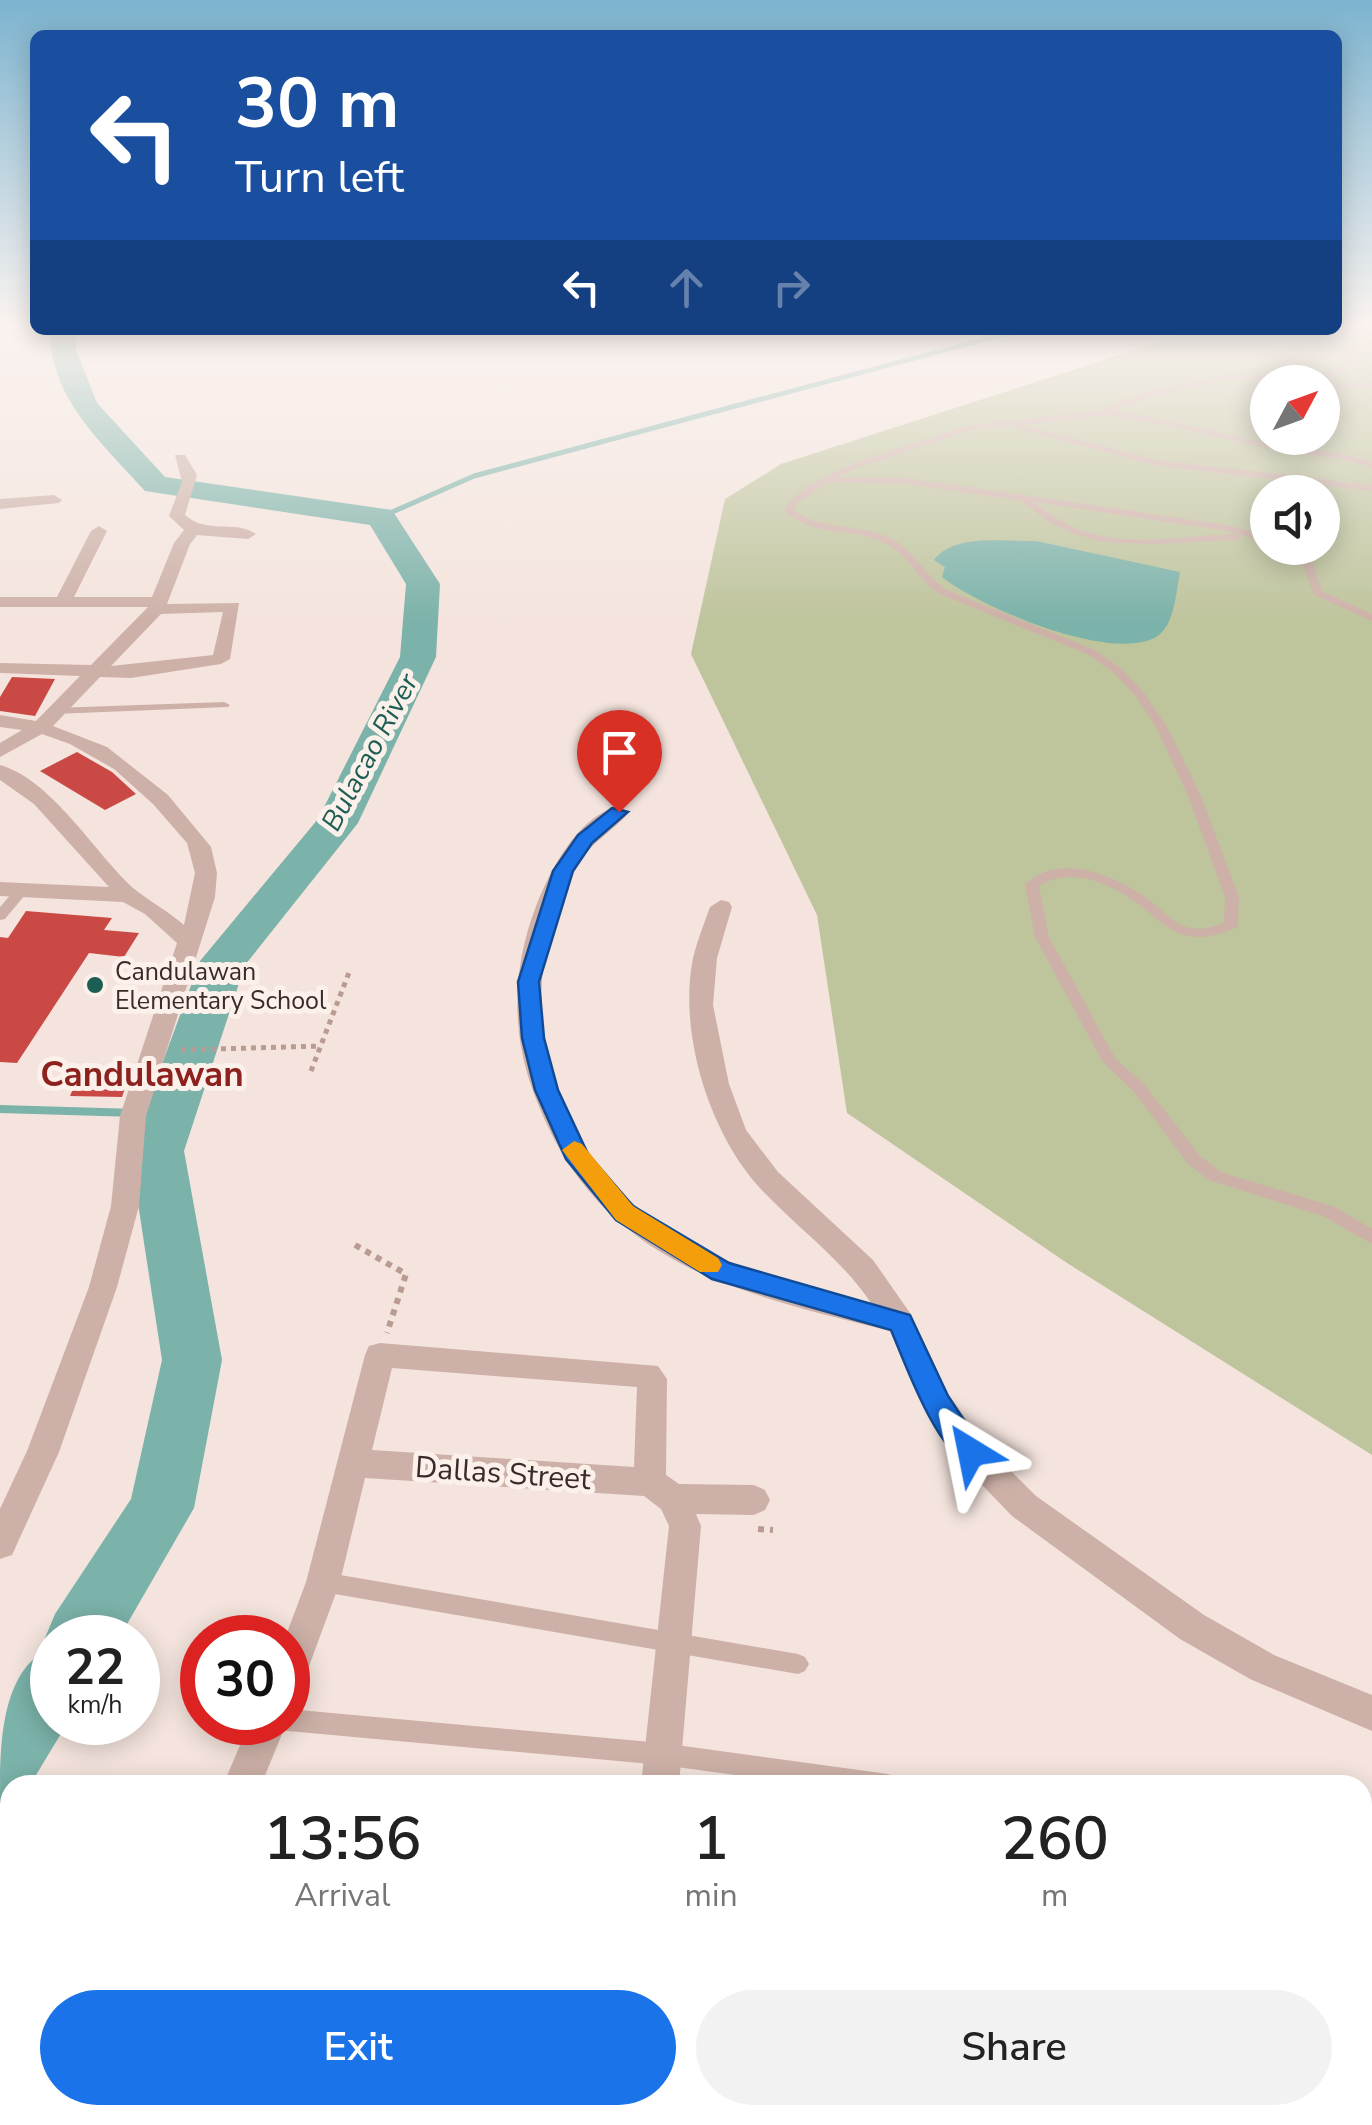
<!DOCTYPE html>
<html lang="en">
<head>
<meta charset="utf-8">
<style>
	:root { --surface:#fff; --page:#f2f2f2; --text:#222; --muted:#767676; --accent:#1a73e8 }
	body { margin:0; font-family:"Nunito Sans",sans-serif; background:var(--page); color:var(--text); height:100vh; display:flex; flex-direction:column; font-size:38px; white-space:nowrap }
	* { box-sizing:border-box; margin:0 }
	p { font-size:32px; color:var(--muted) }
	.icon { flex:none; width:55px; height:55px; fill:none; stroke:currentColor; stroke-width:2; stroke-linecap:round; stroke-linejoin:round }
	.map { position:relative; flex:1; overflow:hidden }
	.details { position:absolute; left:0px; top:1775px; width:1372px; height:350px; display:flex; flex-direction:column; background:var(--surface); border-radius:30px 30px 0 0; box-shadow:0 5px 25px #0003 }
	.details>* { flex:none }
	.hud { position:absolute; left:30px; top:30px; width:1312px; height:305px; border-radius:15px; box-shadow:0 5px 25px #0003; background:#1a4fa0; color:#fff; overflow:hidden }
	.needle { width:65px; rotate:49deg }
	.controls { position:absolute; left:1250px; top:365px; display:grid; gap:20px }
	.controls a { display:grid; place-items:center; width:90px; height:90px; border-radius:50%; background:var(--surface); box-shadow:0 5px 25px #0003; font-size:50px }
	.speed { position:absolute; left:30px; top:1615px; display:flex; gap:20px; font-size:50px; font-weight:700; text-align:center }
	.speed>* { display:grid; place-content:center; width:130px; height:130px; border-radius:50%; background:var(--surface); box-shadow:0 5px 25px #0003; line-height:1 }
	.speed small { font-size:25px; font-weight:400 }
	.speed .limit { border:15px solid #d22; background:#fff; color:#111 }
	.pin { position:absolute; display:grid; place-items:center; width:85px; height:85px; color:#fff; margin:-102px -42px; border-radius:50% 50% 50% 0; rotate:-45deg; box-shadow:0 0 10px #0007 }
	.pin .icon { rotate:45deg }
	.me { position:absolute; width:110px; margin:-55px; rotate:325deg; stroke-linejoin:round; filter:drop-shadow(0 0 8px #0008) }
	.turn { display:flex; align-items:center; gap:35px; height:210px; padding:0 40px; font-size:45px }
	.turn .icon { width:130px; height:130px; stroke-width:2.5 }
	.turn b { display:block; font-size:70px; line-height:85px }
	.lanes { display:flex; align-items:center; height:95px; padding:0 40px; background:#0003; justify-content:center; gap:50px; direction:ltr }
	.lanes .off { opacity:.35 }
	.eta { display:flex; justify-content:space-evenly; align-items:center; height:170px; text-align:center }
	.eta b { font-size:60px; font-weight:600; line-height:70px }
	.cta { display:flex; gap:20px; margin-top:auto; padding:20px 40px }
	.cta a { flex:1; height:115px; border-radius:60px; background:var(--accent); color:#fff; font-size:40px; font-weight:600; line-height:115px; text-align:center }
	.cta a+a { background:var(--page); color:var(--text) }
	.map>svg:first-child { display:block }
	.green { fill:#bec49c; fill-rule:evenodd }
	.water { fill:#7bb2a9 }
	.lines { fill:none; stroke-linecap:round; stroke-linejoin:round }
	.stream-far1 { stroke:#7bb2a9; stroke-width:5 }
	.stream { stroke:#7bb2a9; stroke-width:8 }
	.river { fill:#7bb2a9; fill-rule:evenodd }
	.building { fill:#cb4944 }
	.path-far1 { stroke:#b99b92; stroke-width:5; stroke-dasharray:5 5; stroke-linecap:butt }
	.path { stroke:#b99b92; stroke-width:6; stroke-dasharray:6 6; stroke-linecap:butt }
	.service { fill:#cdb1a8; fill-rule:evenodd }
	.minor { fill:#cdb1a8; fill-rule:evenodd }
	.route { fill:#1a73e8; stroke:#114b97; stroke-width:2.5 }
	.slow { fill:#f59e0b }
	.poi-dot { fill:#1c5d54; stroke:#fbf0ea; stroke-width:4 }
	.labels { text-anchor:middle; stroke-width:10; stroke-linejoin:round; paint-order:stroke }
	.poi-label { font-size:25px; fill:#392b29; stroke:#fbf0ea; text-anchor:start }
	.water-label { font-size:28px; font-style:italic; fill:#1c5d54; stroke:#fbf0ea }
	.near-street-label { font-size:30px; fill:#392b29; stroke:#fbf0ea }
	.district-label { font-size:35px; font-weight:bold; fill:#8c211e; stroke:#fbf0ea }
</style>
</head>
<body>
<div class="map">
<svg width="1372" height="2125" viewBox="0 0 1372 2125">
	<rect width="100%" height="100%" fill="#f4e4dd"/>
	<!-- green -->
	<path class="green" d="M1338,325H1372V1455L1067,1263L847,1113L817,915L691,654L725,499L781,464L1197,330H1338ZM1268,382H1322V438H1268ZM1268,492H1322V548H1268Z"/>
	<!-- water -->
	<path class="water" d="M1036,541L1180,572C1176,591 1175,626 1156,637C1110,663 980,607 942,577L945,567L934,560C955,533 1004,542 1036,541Z"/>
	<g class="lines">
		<!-- stream-far1 -->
		<polyline class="stream-far1" points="381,517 474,476 1020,330"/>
		<!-- stream -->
		<polyline class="stream" points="0,1109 170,1114"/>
		<!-- river -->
		<path class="river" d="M50,330H76V350L97,403L165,477L392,510L440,584L436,657L358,823L245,965L184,1151L222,1360L194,1508L119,1638H52V1722H68L30,1785H10V1799L0,1803C0,1745 0,1674 49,1648L45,1638L55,1614L131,1499L162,1360L130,1151L200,961L318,819L400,657L406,584L370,525L145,491C103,444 49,398 50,330Z"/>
	</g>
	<!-- building -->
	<g class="building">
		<polygon points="12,677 55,679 35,716 0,711 0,697"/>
		<polygon points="77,752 112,772 136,794 105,810 40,771"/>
		<polygon points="26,911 112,918 104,930 139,933 124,957 89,953 17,1063 0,1062 0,937 8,938"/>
		<polygon points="80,1072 130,1074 122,1097 70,1096"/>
	</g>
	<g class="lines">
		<!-- path-far1 -->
		<g class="path-far1">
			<polyline points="181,1050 321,1046"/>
			<polyline points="311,1071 350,970"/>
		</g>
		<!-- path -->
		<g class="path">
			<polyline points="355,1245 406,1274 387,1333"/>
			<polyline points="758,1529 773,1530"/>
		</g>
		<!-- service -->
		<g class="service">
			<polygon points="1365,325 1372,325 1372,329"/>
			<path d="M1372,342V346L1355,350L1353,368L1326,378L1228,379L1147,397L1112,411C1166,418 1218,434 1272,444C1306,451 1339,450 1372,462V468L1343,459L1273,450L1168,426L1102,415L1022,425L1158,460L1372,485V491L1158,466L1015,428L1014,425L971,430L852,470L838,477L906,478L1228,525L1268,536V542L1227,531L1033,502C1048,513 1063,523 1080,530C1128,548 1186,535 1236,534L1241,537L1236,540L1151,544L1102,542L1074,534L1048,522L1021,501L906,484L829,482L797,503L794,510C824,532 862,522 894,540C915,552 926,576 947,590L1095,650L1122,669L1145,694L1167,727L1201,796L1239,897L1238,925L1236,928C1221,934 1205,939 1189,936C1169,932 1157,919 1142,907C1112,885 1074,865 1039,886L1049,937L1115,1058L1145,1085L1200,1156L1221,1172L1335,1207L1372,1229V1244L1323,1216L1209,1180L1188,1164L1135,1093L1102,1061L1035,937L1025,884C1061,852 1114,875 1148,899C1160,908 1171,922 1186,927C1199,931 1212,927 1224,923L1225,897L1188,796L1156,727L1137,698L1114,673L1087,654L939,594C919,581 909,557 888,545C855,525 816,540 784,511L790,500L809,485L846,466L967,426L1098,411L1142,393L1228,375L1325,374L1346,365L1348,347Z"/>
			<polygon points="1372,383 1372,387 1322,390 1322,386"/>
			<polygon points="1283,548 1293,548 1313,564 1322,591 1372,614 1372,621 1314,595 1303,565"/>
			<polygon points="224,702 230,705 228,707 54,714 48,711 54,708"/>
			<polygon points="23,885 30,889 5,919 0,920 0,907 18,886"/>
			<polygon points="323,1572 798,1654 805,1657 809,1664 805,1671 798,1674 323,1592 316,1589 313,1582 316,1575"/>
			<polygon points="288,1709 662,1743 888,1774 896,1777 899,1785 807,1785 662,1765 288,1731 280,1728 278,1722 288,1722"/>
			<polygon points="1362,2068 1372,2073 1372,2125 1355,2125 1354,2115 1362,2115"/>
		</g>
		<!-- minor -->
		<g class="minor">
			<path d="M175,455H185L197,475L185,515C208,535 234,519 256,534L248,539L197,535L190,544L167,604L239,603L230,659L221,664L131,678L100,677L53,726L107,747L168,795L211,847L217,873L215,897L146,1116L139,1206L117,1287L59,1452L12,1555L0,1559V1509L27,1451L89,1287L111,1206L120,1116L177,943L145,914L123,902L0,896V882L109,887L34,804L0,780V765C52,780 94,852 133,888C149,901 168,911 184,925L195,873L187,843L153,804L114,769L70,744L42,734L0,757V743L22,730L0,727V715L36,721L80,676L0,673V663L91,665L148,607H0V597H57L91,531L99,526L107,531L74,597H152L174,543L184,530L169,516L182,482ZM223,612L213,655L111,666L161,614Z"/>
			<polygon points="54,495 62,500 59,503 0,509 0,499"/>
			<path d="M619,806L629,812C615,830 594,840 581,860C503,982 546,1149 665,1228C727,1269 800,1285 871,1303C841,1258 796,1227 759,1187C709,1132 678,1032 693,958C697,941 704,924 710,907L721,900L729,902L732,907L717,958L713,1005L729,1084L746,1130L778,1172L873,1260L910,1313L949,1395L982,1442L1036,1496L1204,1615L1274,1655L1372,1695V1731L1250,1679L1180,1639L1012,1516L960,1462L927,1413L890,1331C729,1291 593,1261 532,1088C511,1029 513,967 535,909C549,872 577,816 619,806Z"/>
			<path d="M380,1343L658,1366L667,1379L666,1475L679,1484L754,1485L765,1490L770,1500L765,1510L754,1515L696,1514L701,1526L679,1785H641L669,1526L661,1509L644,1496L365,1478L340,1582L301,1688L288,1693L285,1638L306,1582L365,1355L369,1346ZM392,1368L637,1387L634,1467L372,1450Z"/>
			<polygon points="250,1722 287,1722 261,1785 223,1785"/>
			<polygon points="87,2115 129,2115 126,2125 82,2125"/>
			<polygon points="641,2115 683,2115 686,2125 642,2125"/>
			<polygon points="870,2115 1009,2115 1014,2125 874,2125"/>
		</g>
	</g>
	<!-- sky -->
	<linearGradient id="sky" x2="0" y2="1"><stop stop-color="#7cb3cf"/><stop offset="0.52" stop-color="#faf3f0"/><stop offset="1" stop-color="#faf3f0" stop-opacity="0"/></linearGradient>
	<rect width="1372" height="623" fill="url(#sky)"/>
	<!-- route -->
	<path class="route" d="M612,808L628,812L592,843L573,871L539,982L544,1038L558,1090L588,1154L633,1206L729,1263L910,1315L948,1396L985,1452L981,1461L971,1465C937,1453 905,1363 891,1330L712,1279L616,1220L566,1159L535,1090L522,1038L518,982L553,871L578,835Z"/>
	<!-- slow -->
	<polygon class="slow" points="574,1141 582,1144 633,1206 718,1258 722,1265 718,1272 700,1272 616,1220 562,1150"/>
	<!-- markers -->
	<circle class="poi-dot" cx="95" cy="985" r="10"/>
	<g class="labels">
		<!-- poi labels -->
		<g class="poi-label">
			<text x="115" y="980">Candulawan<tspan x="115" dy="29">Elementary School</tspan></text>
		</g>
		<!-- water labels -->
		<g class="water-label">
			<text transform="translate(369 752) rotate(-62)" y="10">Bulacao River</text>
		</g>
		<!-- near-street labels -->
		<g class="near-street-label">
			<text transform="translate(503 1473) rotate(4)" y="10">Dallas Street</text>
		</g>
		<!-- district labels -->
		<g class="district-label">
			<text x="142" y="1086">Candulawan</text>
		</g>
	</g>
</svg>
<div class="controls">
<a><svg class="needle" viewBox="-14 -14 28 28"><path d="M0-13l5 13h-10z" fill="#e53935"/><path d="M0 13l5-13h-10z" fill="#767676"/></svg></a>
<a><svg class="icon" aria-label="sound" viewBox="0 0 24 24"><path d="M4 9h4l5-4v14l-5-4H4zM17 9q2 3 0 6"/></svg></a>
</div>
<div class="speed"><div>22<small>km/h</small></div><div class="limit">30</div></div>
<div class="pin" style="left:619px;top:812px;background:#d93025"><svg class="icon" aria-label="arrive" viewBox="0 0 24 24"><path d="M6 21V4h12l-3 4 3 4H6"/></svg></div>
<svg class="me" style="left:971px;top:1452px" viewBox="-20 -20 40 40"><path d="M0-17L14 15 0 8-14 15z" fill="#1a73e8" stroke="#fff" stroke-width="4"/></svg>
<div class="hud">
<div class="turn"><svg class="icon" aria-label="left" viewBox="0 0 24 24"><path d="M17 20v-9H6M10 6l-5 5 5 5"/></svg><div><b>30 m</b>Turn left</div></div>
<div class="lanes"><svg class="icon" aria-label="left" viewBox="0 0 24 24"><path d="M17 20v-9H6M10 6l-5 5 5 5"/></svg><svg class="icon off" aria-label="ahead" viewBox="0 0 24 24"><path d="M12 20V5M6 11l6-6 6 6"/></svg><svg class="icon off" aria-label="right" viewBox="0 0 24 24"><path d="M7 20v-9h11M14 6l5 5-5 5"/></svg></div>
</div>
<section class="details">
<div class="eta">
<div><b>13:56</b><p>Arrival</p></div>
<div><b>1</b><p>min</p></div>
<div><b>260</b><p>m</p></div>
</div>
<div class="cta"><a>Exit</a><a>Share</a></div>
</section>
</div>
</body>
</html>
